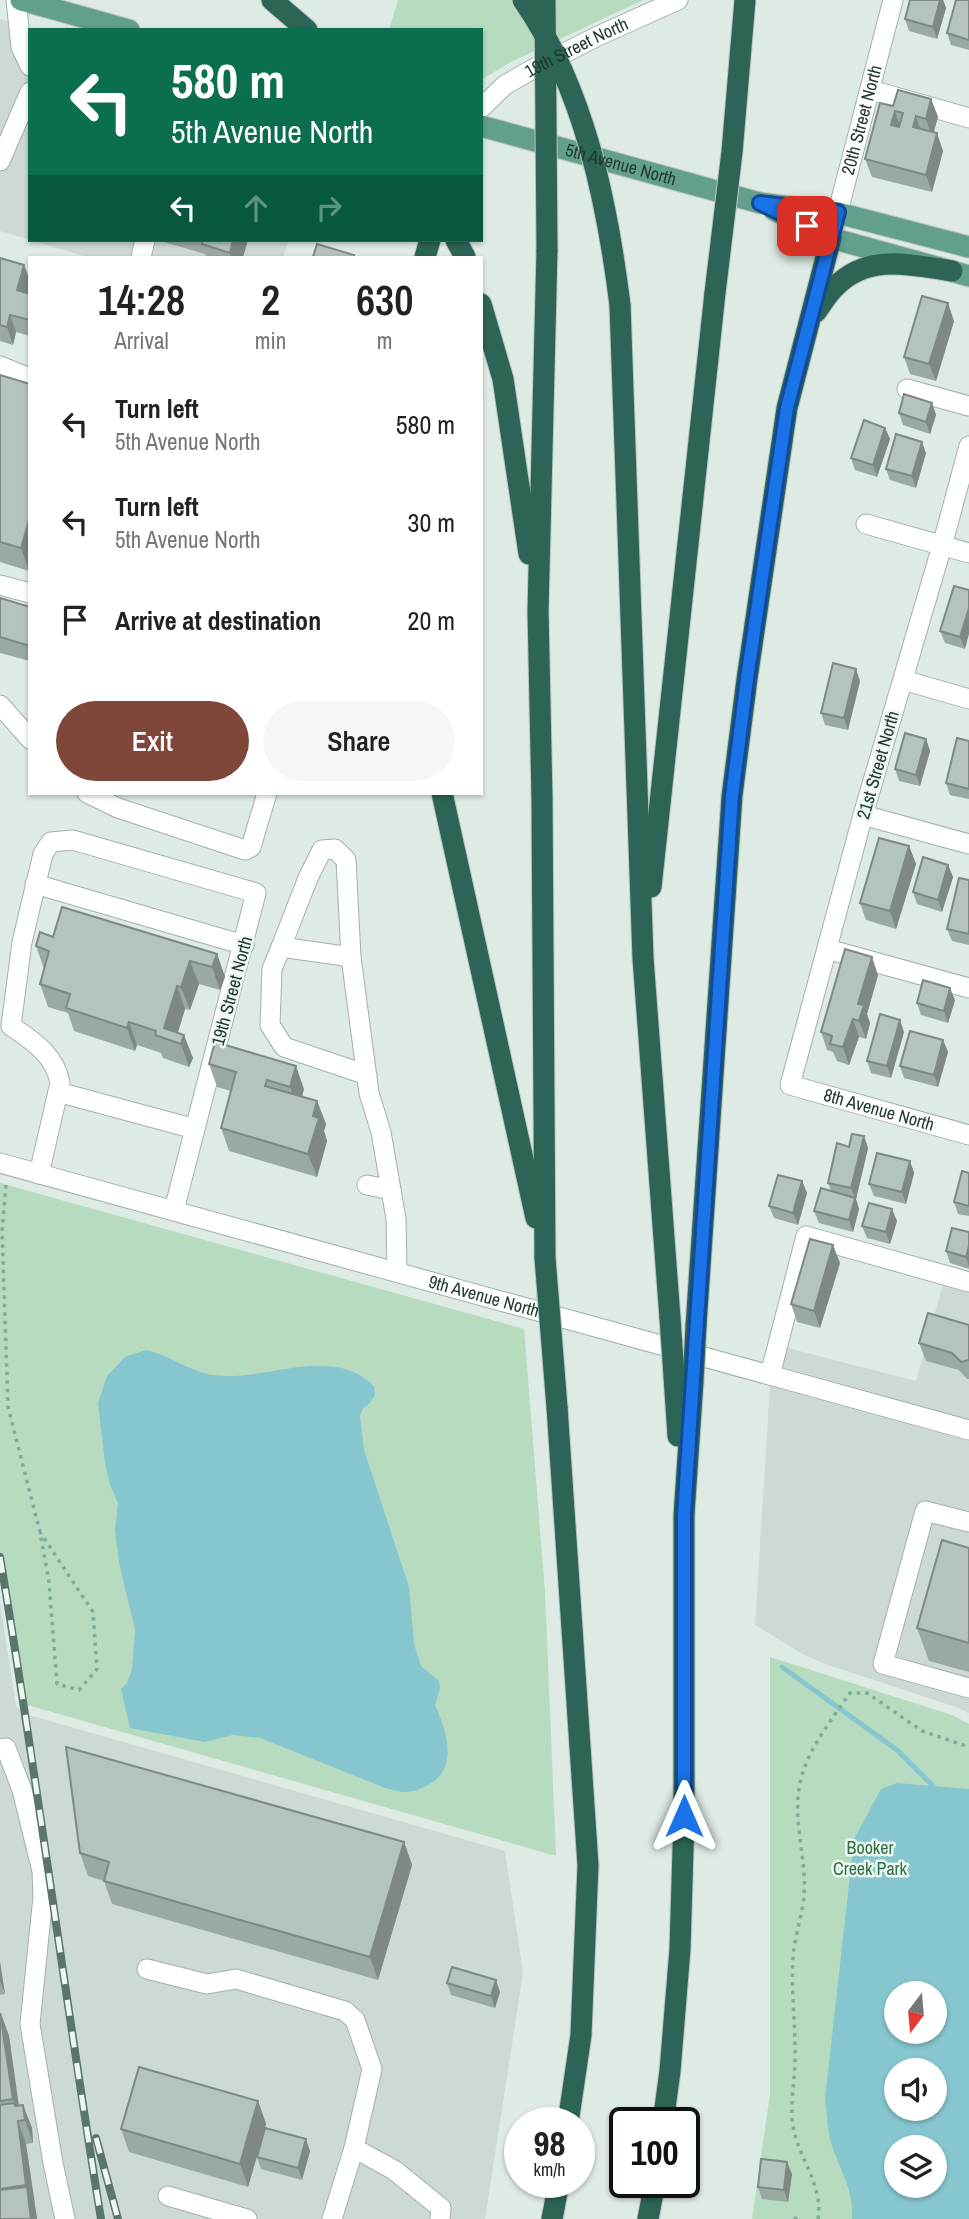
<!DOCTYPE html>
<html lang="en">
<head>
<meta charset="utf-8">
<style>
	:root { --surface:#fff; --page:#f6f6f6; --text:#222; --muted:#767676; --accent:#7f4739 }
	body { margin:0; font-family:"Archivo Narrow",sans-serif; background:var(--page); color:var(--text); height:100vh; display:flex; flex-direction:column; font-size:26px; white-space:nowrap }
	* { box-sizing:border-box; margin:0 }
	p { font-size:23px; color:var(--muted) }
	.icon { flex:none; width:38px; height:38px; fill:none; stroke:currentColor; stroke-width:2; stroke-linecap:round; stroke-linejoin:round }
	.map { position:relative; flex:1; overflow:hidden }
	.details { position:absolute; left:28px; top:256px; width:455px; height:539px; display:flex; flex-direction:column; background:var(--surface); border-radius:0px; box-shadow:0 2px 5px #0004 }
	.details>* { flex:none }
	.guide { position:absolute; left:28px; top:28px; width:455px; height:214px; border-radius:0px; box-shadow:0 2px 5px #0004; background:#0b6e4f; color:#fff; overflow:hidden }
	.needle { width:46px; rotate:196deg }
	.buttons { position:absolute; left:884px; top:1981px; display:grid; gap:14px }
	.buttons a { display:grid; place-items:center; width:63px; height:63px; border-radius:50%; background:var(--surface); box-shadow:0 2px 5px #0004; font-size:35px }
	.speed { position:absolute; left:504px; top:2107px; display:flex; gap:14px; font-size:35px; font-weight:700; text-align:center }
	.speed>* { display:grid; place-content:center; width:91px; height:91px; border-radius:50%; background:var(--surface); box-shadow:0 2px 5px #0004; line-height:1 }
	.speed small { font-size:18px; font-weight:400 }
	.speed .limit { border:4px solid #111; border-radius:10px; background:#fff; color:#111 }
	.pin { position:absolute; display:grid; place-items:center; width:60px; height:60px; color:#fff; margin:-30px; border-radius:14px; box-shadow:0 4px 10px #0006 }
	.me { position:absolute; width:77px; margin:-38px; rotate:0deg; stroke-linejoin:round; filter:drop-shadow(0 0 5px #0008) }
	.turn { display:flex; align-items:center; gap:24px; height:147px; padding:0 28px; font-size:32px }
	.turn .icon { width:91px; height:91px; stroke-width:2.5 }
	.turn b { display:block; font-size:49px; line-height:60px }
	.lanes { display:flex; align-items:center; height:66px; padding:0 28px; background:#0003; justify-content:center; gap:35px; direction:ltr }
	.lanes .off { opacity:.35 }
	.eta { display:flex; justify-content:space-evenly; align-items:center; height:119px; text-align:center }
	.eta b { font-size:42px; font-weight:600; line-height:49px }
	.primary-button { display:flex; gap:14px; margin-top:auto; padding:14px 28px }
	.primary-button a { flex:1; height:80px; border-radius:42px; background:var(--accent); color:#fff; font-size:28px; font-weight:600; line-height:80px; text-align:center }
	.primary-button a+a { background:var(--page); color:var(--text) }
	ul { padding:0; list-style:none }
	li { display:flex; align-items:center; gap:21px; height:98px; padding:0 28px }
	li div { flex:1 }
	li b { display:block; font-size:26px }
	li em { font-style:normal }
	.map>svg:first-child { display:block }
	.built { fill:#cdd9d3 }
	.green { fill:#b7dbbf; fill-rule:evenodd }
	.water { fill:#86c7cf; fill-rule:evenodd }
	.lines { fill:none; stroke-linecap:round; stroke-linejoin:round }
	.stream { stroke:#86c7cf; stroke-width:5 }
	.minor-casing { stroke:#a1b1ab; stroke-width:21 }
	.major-casing { stroke:#bcc4c1; stroke-width:23 }
	.highway-casing { stroke:#bcc4c1; stroke-width:23 }
	.path { stroke:#7fad9c; stroke-width:3.5; stroke-dasharray:3.5 5; stroke-linecap:butt }
	.minor { stroke:#fff; stroke-width:19 }
	.major { stroke:#639f8d; stroke-width:21 }
	.highway { stroke:#2c6456; stroke-width:21 }
	.rail-casing { stroke:#5a756c; stroke-width:8 }
	.rail { stroke:#eef6f2; stroke-width:5; stroke-dasharray:16; stroke-linecap:butt }
	.highway-bridge-casing { stroke:#bcc4c1; stroke-width:23; stroke-linecap:butt }
	.highway-bridge { stroke:#2c6456; stroke-width:21 }
	.wall { fill:#9ba9a3 }
	.shaded-wall { fill:#7e8984 }
	.building { fill:#b4c4bd; stroke:#7e8984; stroke-width:2; fill-rule:evenodd }
	.route-casing { stroke:#114b97; stroke-width:18 }
	.route { stroke:#1a73e8; stroke-width:12 }
	.labels { text-anchor:middle; stroke-width:5; stroke-linejoin:round; paint-order:stroke }
	.street-label { font-size:18px; fill:#203931; stroke:#eef6f2 }
	.park-label { font-size:18px; fill:#2b6f42; stroke:#eef6f2 }
</style>
</head>
<body>
<div class="map">
<svg width="969" height="2219" viewBox="0 0 969 2219">
	<rect width="100%" height="100%" fill="#deeae4"/>
	<!-- built -->
	<g class="built">
		<polygon points="0,19 36,30 30,30 30,240 289,240 283,257 87,257 0,231"/>
		<polygon points="946,1273 969,1279 969,1419 771,1364 772,1344 916,1381"/>
		<polygon points="770,1386 969,1441 969,1713 956,1707 831,1666 804,1655 755,1625"/>
		<polygon points="0,1603 16,1706 22,1713 505,1851 523,1973 485,2219 342,2219 366,2141 347,2136 322,2219 0,2219"/>
	</g>
	<!-- green -->
	<g class="green">
		<polygon points="398,0 643,0 511,62 481,80 481,30 389,30"/>
		<polygon points="0,1183 524,1329 545,1592 556,1856 24,1704 0,1557"/>
		<path d="M770,1657L952,1715L969,1724V2219H752L770,2094ZM896,1993H934V2032H896ZM896,2070H934V2109H896ZM896,2147H934V2186H896Z"/>
	</g>
	<!-- water -->
	<g class="water">
		<path d="M146,1350C169,1355 189,1371 212,1375C264,1383 331,1343 374,1386L375,1395L370,1403L363,1408L360,1416L364,1450L409,1587L414,1644L421,1666L439,1681L440,1688L435,1705C447,1731 459,1769 428,1785C422,1788 414,1792 407,1792C400,1793 392,1789 385,1788L260,1738L233,1735L205,1742L130,1728L121,1689L127,1683L132,1669L135,1630L119,1562L115,1530L118,1503L110,1485L105,1463L98,1403L107,1376L125,1357Z"/>
		<path d="M897,1783L969,1789V2219H852C855,2189 837,2166 830,2139C827,2126 827,2112 825,2099L854,1839L881,1789ZM896,1993H934V2032H896ZM896,2070H934V2109H896ZM896,2147H934V2186H896Z"/>
	</g>
	<g class="lines">
		<!-- stream -->
		<polyline class="stream" points="782,1667 897,1750 933,1786"/>
		<defs>
			<g id="minor">
				<polyline points="16,0 21,47 30,66"/>
				<polyline points="871,90 969,118"/>
				<path id="s1" d="M481,108L505,85L531,70L598,36L678,0"/>
				<polyline points="0,161 30,92"/>
				<path id="s2" d="M831,238L893,0"/>
				<polyline points="141,257 145,240"/>
				<polyline points="0,366 30,378"/>
				<polyline points="907,389 969,406"/>
				<path id="s3" d="M969,446L942,546L863,815L790,1085L969,1135"/>
				<polyline points="866,524 969,553"/>
				<polyline points="0,585 30,593"/>
				<polyline points="903,680 969,699"/>
				<polyline points="0,705 30,739"/>
				<polyline points="87,793 118,808 245,850 251,847 267,793"/>
				<polyline points="863,815 969,844"/>
				<polyline points="35,884 244,945"/>
				<polyline points="281,947 308,878 322,850 335,849 346,860 351,957"/>
				<polyline points="827,949 969,988"/>
				<polyline points="367,1075 284,1047 270,1025 272,969 281,947 351,957 369,1093 381,1132 391,1190"/>
				<polyline points="58,1092 195,1129"/>
				<path id="s4" d="M0,1163L969,1430"/>
				<path d="M39,1174L60,1083C55,1055 33,1041 11,1026L22,942L43,854L51,842L73,840L256,893L174,1210"/>
				<polyline points="367,1185 391,1190 396,1219 397,1271"/>
				<polyline points="770,1375 806,1236 969,1282"/>
				<polyline points="969,1522 925,1511 883,1664 969,1688"/>
				<polyline points="0,1749 6,1748 22,1790 42,1871 43,1897 30,2024 53,2163 65,2219"/>
				<polyline points="147,1969 207,1984 236,1979 345,2011 355,2020 372,2069 354,2148 332,2219"/>
				<polyline points="354,2148 394,2170 441,2208 440,2219"/>
				<polyline points="168,2196 247,2219"/>
			</g>
			<g id="major">
				<polyline points="21,0 129,30"/>
				<path id="s5" d="M481,126L760,203L838,213L969,247"/>
				<polyline points="774,210 831,238 969,276"/>
			</g>
			<g id="highway">
				<polyline points="272,0 307,30"/>
				<polyline points="456,240 465,257"/>
				<polyline points="425,257 430,240"/>
				<polyline points="481,304 503,379 529,554"/>
				<polyline points="620,305 643,958 670,1318"/>
				<path d="M816,312C822,304 828,293 836,286C869,253 911,265 952,271"/>
				<polyline points="442,793 536,1218"/>
				<polyline points="651,887 715,293"/>
				<polyline points="545,1258 542,798 538,611 547,250"/>
				<polyline points="696,1326 732,796 747,679 787,408 831,238"/>
				<polyline points="674,1376 678,1436"/>
				<polyline points="557,1407 588,1865 581,2035 568,2123"/>
				<polyline points="663,2123 670,2071 680,1949 684,1816 684,1515 693,1382"/>
				<polyline points="552,2219 559,2182"/>
				<polyline points="648,2219 655,2182"/>
			</g>
		</defs>
		<!-- minor casing -->
		<use href="#minor" class="minor-casing"/>
		<!-- major casing -->
		<use href="#major" class="major-casing"/>
		<!-- highway casing -->
		<use href="#highway" class="highway-casing"/>
		<!-- path -->
		<g class="path">
			<polyline points="6,1185 2,1231 8,1407 40,1532 49,1582 57,1684 79,1690 97,1669 93,1612 40,1532"/>
			<polyline points="794,2219 799,2216"/>
			<path d="M818,2219C824,2183 794,2153 792,2118C791,2095 796,2072 795,2049C795,2019 791,1989 793,1959C794,1938 802,1917 804,1896C807,1855 790,1816 802,1775C811,1745 832,1719 850,1693H867L922,1731L969,1747"/>
		</g>
		<!-- minor -->
		<use href="#minor" class="minor"/>
		<!-- major -->
		<use href="#major" class="major"/>
		<!-- highway -->
		<use href="#highway" class="highway"/>
		<defs>
			<g id="rail">
				<path d="M0,1557C37,1777 65,1999 101,2219"/>
				<polyline points="96,2138 118,2219"/>
			</g>
		</defs>
		<!-- rail casing -->
		<use href="#rail" class="rail-casing"/>
		<!-- rail -->
		<use href="#rail" class="rail"/>
		<defs>
			<g id="highway-bridge">
				<path d="M523,0C584,88 607,201 620,305"/>
				<polyline points="545,0 547,250"/>
				<polyline points="715,293 732,152 745,0"/>
				<polyline points="545,1258 557,1407"/>
				<polyline points="670,1318 674,1376"/>
				<polyline points="693,1382 696,1326"/>
			</g>
		</defs>
		<!-- highway-bridge casing -->
		<use href="#highway-bridge" class="highway-bridge-casing"/>
		<!-- highway-bridge -->
		<use href="#highway-bridge" class="highway-bridge"/>
	</g>
	<!-- wall -->
	<g class="wall">
		<polygon points="910,0 943,0 946,8 937,39 909,31 905,19"/>
		<polygon points="969,0 969,50 951,45 947,33"/>
		<polygon points="931,99 938,117 934,132 943,151 932,192 872,177 865,159 893,106"/>
		<polygon points="157,240 248,240 243,257 207,257 205,254"/>
		<polygon points="0,258 30,280 30,287 28,293 30,294 30,336 16,332 13,345 0,341"/>
		<polygon points="954,321 936,381 910,374 904,357"/>
		<polygon points="0,375 29,571 0,562"/>
		<polygon points="932,403 936,415 930,434 903,425 899,413"/>
		<polygon points="885,428 890,439 877,477 855,470 851,458"/>
		<polygon points="926,453 916,488 890,480 886,469"/>
		<polygon points="954,586 965,649 945,643 940,631"/>
		<polygon points="0,598 30,607 30,661 0,653"/>
		<polygon points="860,681 848,730 825,725 821,713"/>
		<polygon points="926,739 930,751 920,786 899,781 895,769"/>
		<polygon points="969,741 969,799 950,795 946,783"/>
		<polygon points="909,846 916,864 896,929 866,920 860,903"/>
		<polygon points="948,865 953,877 942,912 917,904 913,892"/>
		<polygon points="969,880 969,945 952,941 947,929"/>
		<polygon points="53,937 217,954 225,977 220,990 199,984 190,1010 185,1009 178,1032 193,1058 189,1067 163,1058 161,1053 137,1045 135,1051 74,1031 68,1013 48,1007 40,984 44,969 36,946"/>
		<polygon points="878,975 867,1014 870,1023 866,1039 859,1037 849,1065 837,1061 833,1052 827,1050 821,1032"/>
		<polygon points="955,1000 948,1023 921,1015 917,1003"/>
		<polygon points="904,1032 891,1078 871,1073 867,1061"/>
		<polygon points="943,1040 948,1052 938,1087 904,1078 900,1066"/>
		<polygon points="209,1064 304,1089 302,1097 317,1101 326,1124 324,1131 327,1141 317,1177 229,1151 221,1128 231,1091 217,1087"/>
		<polygon points="864,1136 868,1148 856,1199 859,1209 853,1232 819,1223 814,1211 831,1191 828,1183 849,1147"/>
		<polygon points="910,1161 914,1173 906,1204 874,1196 869,1184"/>
		<polygon points="969,1173 969,1216 958,1214 954,1202"/>
		<polygon points="802,1181 807,1193 798,1225 774,1218 769,1206"/>
		<polygon points="897,1221 890,1244 867,1238 862,1226"/>
		<polygon points="969,1232 969,1269 950,1263 946,1251"/>
		<polygon points="840,1263 820,1328 797,1322 791,1304"/>
		<polygon points="969,1325 969,1379 967,1379 959,1370 926,1361 919,1343"/>
		<polygon points="969,1548 969,1672 929,1661 917,1628"/>
		<polygon points="404,1842 412,1865 378,1980 112,1904 104,1881 88,1876 80,1853"/>
		<polygon points="0,1962 5,1994 0,1995"/>
		<polygon points="447,1983 500,1992 495,2008 451,1995"/>
		<polygon points="0,2013 9,2036 19,2106 23,2105 32,2128 33,2143 26,2144 37,2219 0,2219"/>
		<polygon points="258,2101 266,2124 265,2128 310,2151 302,2180 261,2169 257,2157 248,2187 129,2152 121,2129"/>
		<polygon points="792,2174 788,2202 762,2199 758,2187"/>
	</g>
	<!-- shaded-wall -->
	<g class="shaded-wall">
		<polygon points="940,0 943,0 946,8 937,39 933,27"/>
		<polygon points="931,99 938,117 932,137 926,119"/>
		<polygon points="895,111 901,129 891,125"/>
		<polygon points="916,116 922,134 913,127"/>
		<polygon points="937,133 943,151 932,192 926,175"/>
		<polygon points="233,240 248,240 243,257 231,257 230,253"/>
		<polygon points="24,265 30,280 30,287 23,308 17,290"/>
		<polygon points="948,303 954,321 936,381 929,364"/>
		<polygon points="10,315 16,332 13,345 7,327"/>
		<polygon points="932,403 936,415 930,434 926,422"/>
		<polygon points="885,428 890,439 877,477 873,465"/>
		<polygon points="922,442 926,453 916,488 912,476"/>
		<polygon points="30,517 30,569 29,571 21,548"/>
		<polygon points="969,608 969,634 965,649 960,637"/>
		<polygon points="856,669 860,681 848,730 844,718"/>
		<polygon points="926,739 930,751 920,786 916,775"/>
		<polygon points="909,846 916,864 896,929 890,911"/>
		<polygon points="948,865 953,877 942,912 938,900"/>
		<polygon points="217,954 225,977 220,990 212,967"/>
		<polygon points="872,957 878,975 867,1014 870,1023 866,1039 859,1021 858,1004"/>
		<polygon points="190,961 199,984 190,1010 181,987"/>
		<polygon points="177,986 185,1009 175,1042 164,1028"/>
		<polygon points="950,988 955,1000 948,1023 944,1011"/>
		<polygon points="853,1019 859,1037 849,1065 843,1047"/>
		<polygon points="900,1020 904,1032 891,1078 887,1066"/>
		<polygon points="129,1022 137,1045 135,1051 127,1028"/>
		<polygon points="184,1035 193,1058 189,1067 181,1044"/>
		<polygon points="943,1040 948,1052 938,1087 934,1075"/>
		<polygon points="296,1066 304,1089 298,1110 290,1087"/>
		<polygon points="317,1101 326,1124 324,1131 327,1141 317,1177 308,1154 313,1116"/>
		<polygon points="864,1136 868,1148 856,1199 859,1209 853,1232 849,1220 855,1198 851,1188"/>
		<polygon points="910,1161 914,1173 906,1204 902,1192"/>
		<polygon points="802,1181 807,1193 798,1225 793,1213"/>
		<polygon points="892,1209 897,1221 890,1244 886,1232"/>
		<polygon points="833,1245 840,1263 820,1328 814,1311"/>
		<polygon points="969,1246 969,1267 966,1257"/>
		<polygon points="404,1842 412,1865 378,1980 370,1957"/>
		<polygon points="0,1962 5,1994 0,1981"/>
		<polygon points="496,1980 500,1992 495,2008 491,1996"/>
		<polygon points="1,2013 9,2036 21,2122 13,2099"/>
		<polygon points="258,2101 266,2124 248,2187 240,2164"/>
		<polygon points="23,2105 32,2128 33,2143 25,2120"/>
		<polygon points="18,2121 26,2144 37,2219 31,2219"/>
		<polygon points="306,2139 310,2151 302,2180 298,2168"/>
		<polygon points="787,2162 792,2174 788,2202 784,2190"/>
	</g>
	<!-- building -->
	<g class="building">
		<polygon points="910,0 940,0 933,27 905,19"/>
		<polygon points="956,0 969,0 969,40 947,33"/>
		<path d="M898,90L931,99L926,119L916,116L913,127L937,133L926,175L865,159L880,103L893,106ZM895,111L903,113L899,127L891,125Z"/>
		<polygon points="203,240 233,240 230,253 202,244"/>
		<polygon points="317,244 354,255 353,257 313,257"/>
		<polygon points="0,258 24,265 17,290 30,294 30,320 10,315 7,327 0,325"/>
		<polygon points="922,296 948,303 929,364 904,357"/>
		<polygon points="0,375 30,384 30,517 21,548 0,542"/>
		<polygon points="904,394 932,403 926,422 899,413"/>
		<polygon points="864,420 885,428 873,465 851,458"/>
		<polygon points="896,434 922,442 912,476 886,469"/>
		<polygon points="954,586 969,590 969,608 960,637 940,631"/>
		<polygon points="0,598 30,607 30,646 0,637"/>
		<polygon points="833,663 856,669 844,718 821,713"/>
		<polygon points="905,733 926,739 916,775 895,769"/>
		<polygon points="957,738 969,741 969,789 946,783"/>
		<polygon points="879,838 909,846 890,911 860,903"/>
		<polygon points="923,857 948,865 938,900 913,892"/>
		<polygon points="959,878 969,880 969,934 947,929"/>
		<polygon points="62,907 217,954 212,967 190,961 181,987 177,986 164,1028 184,1035 181,1044 155,1035 156,1031 129,1022 127,1028 66,1008 70,994 40,984 49,951 36,946 40,932 53,937"/>
		<polygon points="845,949 872,957 858,1004 864,1005 859,1021 853,1019 843,1047 830,1044 832,1036 821,1032"/>
		<polygon points="923,980 950,988 944,1011 917,1003"/>
		<polygon points="880,1014 900,1020 887,1066 867,1061"/>
		<polygon points="910,1031 943,1040 934,1075 900,1066"/>
		<polygon points="215,1042 296,1066 290,1087 267,1080 265,1086 317,1101 313,1116 319,1118 308,1154 221,1128 236,1072 209,1064"/>
		<polygon points="852,1134 864,1136 851,1188 828,1183 837,1143 849,1147"/>
		<polygon points="877,1153 910,1161 902,1192 869,1184"/>
		<polygon points="962,1171 969,1173 969,1206 954,1202"/>
		<polygon points="778,1175 802,1181 793,1213 769,1206"/>
		<polygon points="821,1188 855,1198 849,1220 814,1211"/>
		<polygon points="869,1203 892,1209 886,1232 862,1226"/>
		<polygon points="952,1228 969,1232 969,1246 966,1257 946,1251"/>
		<polygon points="810,1239 833,1245 814,1311 791,1304"/>
		<polygon points="928,1313 969,1325 969,1360 961,1362 952,1353 919,1343"/>
		<polygon points="942,1540 969,1548 969,1643 917,1628"/>
		<polygon points="66,1747 404,1842 370,1957 104,1881 109,1862 80,1853"/>
		<polygon points="452,1967 496,1980 491,1996 447,1983"/>
		<polygon points="0,2013 13,2099 0,2101"/>
		<polygon points="139,2067 258,2101 240,2164 121,2129"/>
		<polygon points="14,2103 15,2106 23,2105 25,2120 18,2121 26,2185 0,2189 0,2105"/>
		<polygon points="265,2128 306,2139 298,2168 257,2157"/>
		<polygon points="761,2159 787,2162 784,2190 758,2187"/>
		<polygon points="27,2187 31,2219 0,2219 0,2190"/>
	</g>
	<g class="lines">
		<defs>
			<polyline id="route" points="684,1816 684,1515 732,796 747,679 787,408 838,212 760,203 807,226"/>
		</defs>
		<!-- route casing -->
		<use href="#route" class="route-casing"/>
		<!-- route -->
		<use href="#route" class="route"/>
	</g>
	<g class="labels">
		<!-- street labels -->
		<g class="street-label">
			<text dy="6" stroke="none"><textPath href="#s1" startOffset="114">19th Street North</textPath></text>
			<text dy="6" stroke="none"><textPath href="#s2" startOffset="122">20th Street North</textPath></text>
			<text dy="6" stroke="none"><textPath href="#s5" startOffset="145">5th Avenue North</textPath></text>
			<text transform="translate(878 765) rotate(-74)" y="6">21st Street North</text>
			<text transform="translate(232 991) rotate(-75)" y="6">19th Street North</text>
			<text dy="6" stroke="none"><textPath href="#s3" startOffset="756">8th Avenue North</textPath></text>
			<text dy="6" stroke="none"><textPath href="#s4" startOffset="502">9th Avenue North</textPath></text>
		</g>
		<!-- park labels -->
		<g class="park-label">
			<text x="870" y="1854">Booker<tspan x="870" dy="21">Creek Park</tspan></text>
		</g>
	</g>
</svg>
<div class="buttons">
<a><svg class="needle" viewBox="-14 -14 28 28"><path d="M0-13l5 13h-10z" fill="#e53935"/><path d="M0 13l5-13h-10z" fill="#767676"/></svg></a>
<a><svg class="icon" aria-label="sound" viewBox="0 0 24 24"><path d="M4 9h4l5-4v14l-5-4H4zM17 9q2 3 0 6"/></svg></a>
<a><svg class="icon" aria-label="layers" viewBox="0 0 24 24"><path d="M12 4l9 5-9 5-9-5zM3 14l9 5 9-5"/></svg></a>
</div>
<div class="speed"><div>98<small>km/h</small></div><div class="limit">100</div></div>
<div class="pin" style="left:807px;top:226px;background:#d93025"><svg class="icon" aria-label="arrive" viewBox="0 0 24 24"><path d="M6 21V4h12l-3 4 3 4H6"/></svg></div>
<svg class="me" style="left:684px;top:1816px" viewBox="-20 -20 40 40"><path d="M0-17L14 15 0 8-14 15z" fill="#1a73e8" stroke="#fff" stroke-width="4"/></svg>
<div class="guide">
<div class="turn"><svg class="icon" aria-label="left" viewBox="0 0 24 24"><path d="M17 20v-9H6M10 6l-5 5 5 5"/></svg><div><b>580 m</b>5th Avenue North</div></div>
<div class="lanes"><svg class="icon" aria-label="left" viewBox="0 0 24 24"><path d="M17 20v-9H6M10 6l-5 5 5 5"/></svg><svg class="icon off" aria-label="ahead" viewBox="0 0 24 24"><path d="M12 20V5M6 11l6-6 6 6"/></svg><svg class="icon off" aria-label="right" viewBox="0 0 24 24"><path d="M7 20v-9h11M14 6l5 5-5 5"/></svg></div>
</div>
<section class="details">
<div class="eta">
<div><b>14:28</b><p>Arrival</p></div>
<div><b>2</b><p>min</p></div>
<div><b>630</b><p>m</p></div>
</div>
<ul>
<li><svg class="icon" aria-label="left" viewBox="0 0 24 24"><path d="M17 20v-9H6M10 6l-5 5 5 5"/></svg><div><b>Turn left</b><p>5th Avenue North</p></div><em>580 m</em></li>
<li><svg class="icon" aria-label="left" viewBox="0 0 24 24"><path d="M17 20v-9H6M10 6l-5 5 5 5"/></svg><div><b>Turn left</b><p>5th Avenue North</p></div><em>30 m</em></li>
<li><svg class="icon" aria-label="arrive" viewBox="0 0 24 24"><path d="M6 21V4h12l-3 4 3 4H6"/></svg><div><b>Arrive at destination</b></div><em>20 m</em></li>
</ul>
<div class="primary-button"><a>Exit</a><a>Share</a></div>
</section>
</div>
</body>
</html>
